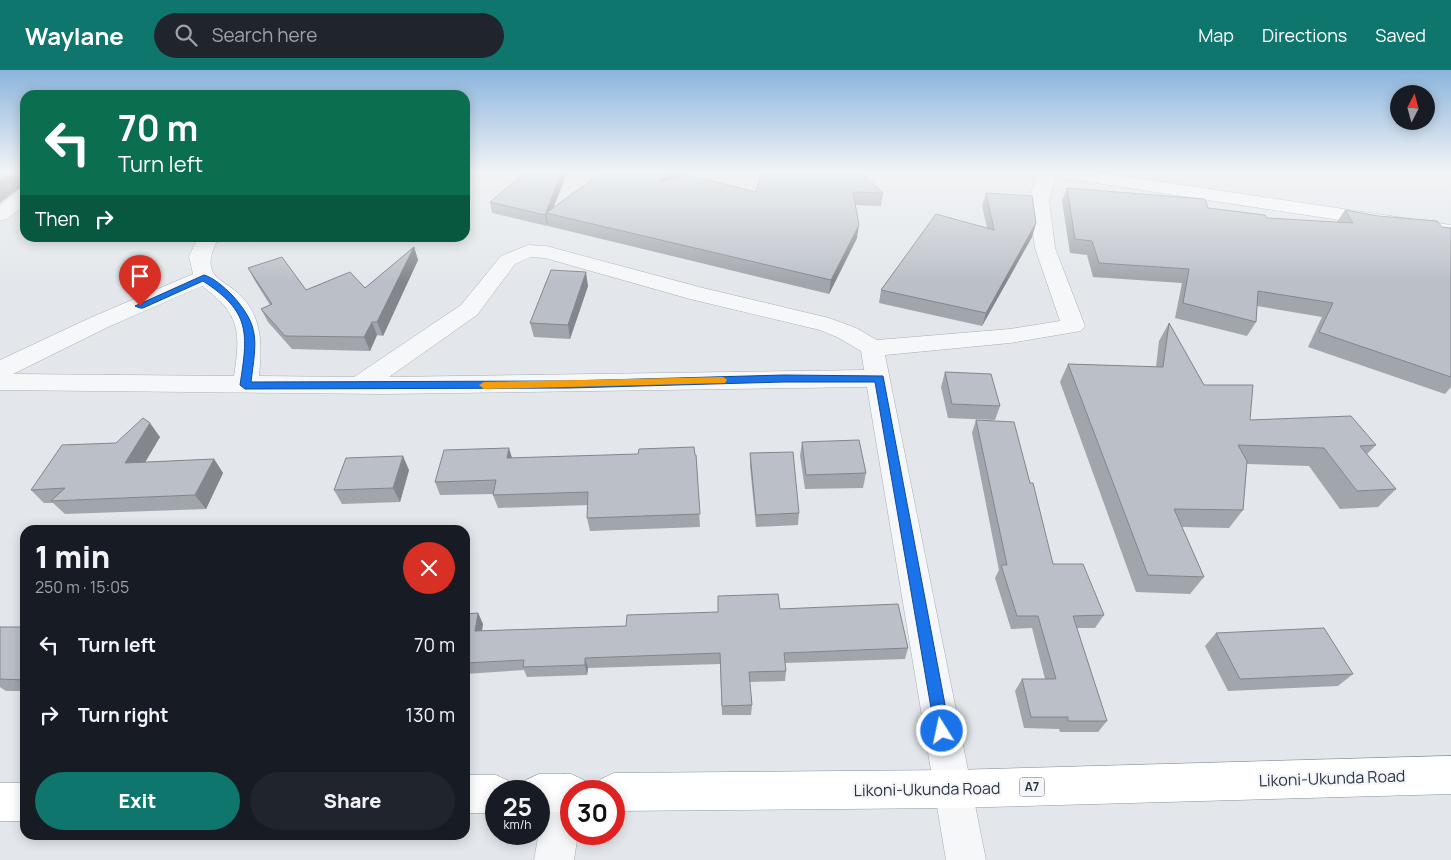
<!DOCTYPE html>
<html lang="en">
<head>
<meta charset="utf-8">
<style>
	:root { --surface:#171b24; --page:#20242c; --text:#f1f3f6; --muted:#9ea1a6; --accent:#0f766e }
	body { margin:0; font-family:Manrope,sans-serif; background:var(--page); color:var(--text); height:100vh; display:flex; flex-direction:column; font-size:19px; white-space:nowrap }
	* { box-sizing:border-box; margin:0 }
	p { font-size:16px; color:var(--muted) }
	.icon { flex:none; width:28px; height:28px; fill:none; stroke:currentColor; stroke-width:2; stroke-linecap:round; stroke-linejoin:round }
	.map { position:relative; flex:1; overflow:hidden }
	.sheet { position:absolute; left:20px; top:455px; width:450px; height:315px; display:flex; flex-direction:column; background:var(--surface); border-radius:15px; box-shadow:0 2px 12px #0003 }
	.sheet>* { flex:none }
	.guide { position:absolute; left:20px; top:20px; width:450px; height:152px; border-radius:15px; box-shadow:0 2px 12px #0003; background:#0b6e4f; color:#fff; overflow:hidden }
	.needle { width:32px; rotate:6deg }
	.controls { position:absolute; left:1390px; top:15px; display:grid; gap:10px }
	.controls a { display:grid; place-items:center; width:45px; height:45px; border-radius:50%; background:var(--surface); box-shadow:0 2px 12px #0003; font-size:25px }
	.speed { position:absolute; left:485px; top:710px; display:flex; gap:10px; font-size:25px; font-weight:700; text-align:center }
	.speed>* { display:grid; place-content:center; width:65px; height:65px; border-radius:50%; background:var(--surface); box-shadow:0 2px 12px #0003; line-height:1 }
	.speed small { font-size:12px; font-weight:400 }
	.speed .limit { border:8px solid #d22; background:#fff; color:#111 }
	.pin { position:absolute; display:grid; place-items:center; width:42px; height:42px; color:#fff; margin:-51px -21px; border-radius:50% 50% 50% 0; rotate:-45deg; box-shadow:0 0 5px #0007 }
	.pin .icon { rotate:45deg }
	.me { position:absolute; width:55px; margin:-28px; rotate:350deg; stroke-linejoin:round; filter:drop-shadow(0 0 4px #0008) }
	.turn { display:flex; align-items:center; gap:18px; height:105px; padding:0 15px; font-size:22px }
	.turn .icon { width:65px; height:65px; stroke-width:2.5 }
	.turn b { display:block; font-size:35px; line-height:42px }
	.then { display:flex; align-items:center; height:48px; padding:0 15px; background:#0003; gap:10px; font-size:19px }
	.round { display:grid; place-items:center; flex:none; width:52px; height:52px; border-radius:26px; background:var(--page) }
	.head { display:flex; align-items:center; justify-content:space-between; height:85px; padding:0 15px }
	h1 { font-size:30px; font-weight:800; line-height:38px }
	.cta { display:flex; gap:10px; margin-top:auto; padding:10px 15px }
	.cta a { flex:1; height:58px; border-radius:30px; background:var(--accent); color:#fff; font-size:20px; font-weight:800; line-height:58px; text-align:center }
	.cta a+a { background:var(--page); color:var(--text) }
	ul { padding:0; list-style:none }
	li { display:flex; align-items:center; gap:15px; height:70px; padding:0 15px }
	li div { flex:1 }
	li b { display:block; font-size:19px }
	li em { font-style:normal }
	header { display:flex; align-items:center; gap:30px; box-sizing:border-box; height:70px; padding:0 25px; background:var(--accent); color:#fff }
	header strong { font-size:24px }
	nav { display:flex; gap:28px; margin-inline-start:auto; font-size:18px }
	.search { width:350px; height:45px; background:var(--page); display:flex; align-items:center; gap:12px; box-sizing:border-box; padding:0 18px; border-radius:28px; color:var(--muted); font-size:19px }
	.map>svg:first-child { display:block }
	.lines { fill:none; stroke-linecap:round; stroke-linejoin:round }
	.street-casing { stroke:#a8aeb5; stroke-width:1 }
	.highway-casing { stroke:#8b95a1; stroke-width:1 }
	.street { fill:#f6f7f9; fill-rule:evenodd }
	.highway { fill:#fff; fill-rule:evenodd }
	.wall { fill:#a1a5ac }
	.shaded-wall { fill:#83868c }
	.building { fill:#bbc0c8; stroke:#83868c }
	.route { fill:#1a73e8; stroke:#114b97 }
	.slow { fill:#f59e0b }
	.labels { text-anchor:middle; stroke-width:4.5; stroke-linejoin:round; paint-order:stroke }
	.shield { fill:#f3f5f8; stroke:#686f79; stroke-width:1 }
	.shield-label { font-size:12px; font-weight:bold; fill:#2c3543 }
	.near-street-label { font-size:16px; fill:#2c3543; stroke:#f3f5f8 }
</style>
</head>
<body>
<header>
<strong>Waylane</strong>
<div class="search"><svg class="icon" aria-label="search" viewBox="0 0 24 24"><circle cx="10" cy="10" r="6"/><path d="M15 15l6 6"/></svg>Search here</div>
<nav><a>Map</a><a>Directions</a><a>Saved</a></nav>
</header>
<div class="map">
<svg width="1451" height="790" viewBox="0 0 1451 790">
	<rect width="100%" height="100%" fill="#e3e7eb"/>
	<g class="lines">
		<defs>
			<g id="street">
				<path d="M1039,101H1057L1049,130L1055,178L1085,256L1081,261L1010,273L885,285L986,790H946L867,317L386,324L0,320V290L92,247L193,204L189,186L198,168H218C214,179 206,191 214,204C217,209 233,218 238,223C263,246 262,275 259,306L354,307L461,235L501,186L528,175L546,176L703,218L829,248L856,258L877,270L1010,259L1060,251L1035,178L1029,130ZM531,187L545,188L690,229L820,260L839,268L861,281L864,300L389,307L477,245L515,194ZM202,216C240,244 241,261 234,306L13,304L108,257Z"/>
				<polygon points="25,119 25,135 7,149 0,151 0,135 18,121"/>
				<polygon points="565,704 578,710 583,721 571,721 571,764 578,764 574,790 534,790 546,723 552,710"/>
			</g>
			<g id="highway">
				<polygon points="1041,101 1088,101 1451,155 1451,167 1050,106 1044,105"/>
				<polygon points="1451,686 1451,724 953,738 614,741 614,721 595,721 601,709 614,703 953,700"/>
				<polygon points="539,704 571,704 584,710 589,721 571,721 571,742 539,742 539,721 521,721 526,710"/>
				<polygon points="465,705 496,705 509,711 514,721 496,721 496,743 465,743"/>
				<rect x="0" y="713" width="25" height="38"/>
			</g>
		</defs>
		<!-- street casing -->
		<use href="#street" class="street-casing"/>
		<!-- highway casing -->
		<use href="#highway" class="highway-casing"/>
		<!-- street -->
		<use href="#street" class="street"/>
		<!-- highway -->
		<use href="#highway" class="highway"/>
	</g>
	<!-- wall -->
	<g class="wall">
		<polygon points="604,101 689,101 682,106 756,122 762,101 883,123 881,136 856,135 857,168 829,224 548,156 548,153 547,156 492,143 490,132 554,137"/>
		<polygon points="1067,118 1208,138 1267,148 1337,152 1345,140 1442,157 1451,158 1451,317 1445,324 1308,277 1322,247 1257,236 1256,252 1247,266 1175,248 1182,213 1093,207 1087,185 1070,183 1062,131"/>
		<polygon points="986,123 1036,153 1032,167 982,256 879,233 881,220 987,158 982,136"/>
		<polygon points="414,177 418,190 383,266 377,265 370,281 292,279 268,252 261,239 270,235 255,211 248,198 306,220 365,218"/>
		<polygon points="588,216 570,269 534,267 530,253"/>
		<polygon points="1169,253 1204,315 1250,350 1376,375 1367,384 1396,419 1378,437 1340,439 1309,396 1247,394 1243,440 1229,458 1182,457 1204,507 1190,524 1136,522 1060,312 1068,294 1156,297 1159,271"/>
		<polygon points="945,302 1000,336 995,350 948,348 941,317"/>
		<polygon points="976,350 1030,413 1053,494 1104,545 1095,558 1077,558 1107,651 1098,662 1060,662 1059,659 1024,658 1015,621 1022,609 1045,609 1032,558 1011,559 995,508 999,500 972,363"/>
		<polygon points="160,367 145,392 214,389 223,403 206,439 65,444 53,433 44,433 31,420 116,373"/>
		<polygon points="802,372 866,403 863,418 805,419 800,386"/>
		<polygon points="750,383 799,443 798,455 756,457 750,396"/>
		<polygon points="696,385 700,457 590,461 587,448 588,435 498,438 493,425 494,424 440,425 435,412 512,388"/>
		<polygon points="409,400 400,432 342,434 334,420"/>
		<polygon points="780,539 908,578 905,589 785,593 786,601 785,611 750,612 752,635 751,645 722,645 720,594 588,598 587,605 527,607 524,600 465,604 465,544 478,543 483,554 482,561 626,556 718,542"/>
		<polygon points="0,557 25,557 25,621 6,621 0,617"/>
		<polygon points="1216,563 1353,604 1338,616 1228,621 1205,576"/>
	</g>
	<!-- shaded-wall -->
	<g class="shaded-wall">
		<polygon points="562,101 568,101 551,144 546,143 548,153 547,156 545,145"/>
		<polygon points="673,101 689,101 661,125 660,112"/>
		<polygon points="15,104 25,104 25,118 24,117 17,120 0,133 0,112 7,106"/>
		<polygon points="1036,153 1032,167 982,256 986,243"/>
		<polygon points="859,155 857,168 829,224 831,210"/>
		<polygon points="414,177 418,190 383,266 377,252"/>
		<polygon points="586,202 588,216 570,269 568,255"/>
		<polygon points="372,252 377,265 370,281 364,267"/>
		<polygon points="150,353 160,367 137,406 125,393"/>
		<polygon points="509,378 513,391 507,388"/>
		<polygon points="403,386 409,400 400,432 393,418"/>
		<polygon points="214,389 223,403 206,439 195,425"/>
		<polygon points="478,543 483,554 480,571 475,561"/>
		<polygon points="585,588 588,598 587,605 585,595"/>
	</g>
	<!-- building -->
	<g class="building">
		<polygon points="0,101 25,101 25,104 18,108 15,104 7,106 0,112"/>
		<polygon points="527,101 562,101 545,145 490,132"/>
		<polygon points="604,101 673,101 660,112 688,105 756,122 762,101 860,101 883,123 853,122 859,155 831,210 546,143"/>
		<polygon points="1067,118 1205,129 1208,138 1265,145 1267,148 1353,153 1345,140 1379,146 1437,151 1442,157 1451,158 1451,307 1319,262 1333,233 1258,221 1256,252 1183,233 1189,199 1099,193 1092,171 1075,169"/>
		<polygon points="986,123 1032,126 1036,153 986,243 881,220 936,144 994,160"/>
		<polygon points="414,177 377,252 372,252 364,267 285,266 261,239 272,234 248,198 282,187 306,220 350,202 365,218"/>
		<polygon points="551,200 586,202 568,255 530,253"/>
		<polygon points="1169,253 1204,315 1253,315 1250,350 1351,346 1376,375 1360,376 1396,419 1357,421 1324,378 1238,375 1247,391 1243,440 1174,439 1204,507 1148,505 1068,294 1163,297"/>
		<polygon points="945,302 991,304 1000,336 952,334"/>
		<polygon points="143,348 150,353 125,393 214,389 195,425 51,431 65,418 31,420 62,375 116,373"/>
		<polygon points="976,350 1014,352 1030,413 1033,413 1053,494 1083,494 1104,545 1073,546 1107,651 1068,651 1068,647 1031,647 1022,609 1056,609 1038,546 1017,546 1001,495 1007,495"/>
		<polygon points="859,370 866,403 806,405 802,372"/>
		<polygon points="694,377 695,385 696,385 700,444 587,448 588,422 493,425 496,410 435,412 444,380 509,378 507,388 638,384 639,379"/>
		<polygon points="793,382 799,443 756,445 750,383"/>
		<polygon points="403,386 393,418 334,420 346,388"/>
		<polygon points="778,524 780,539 898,534 908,578 784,583 786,601 749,602 752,635 722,636 720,583 585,588 585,595 523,597 524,590 465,593 465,544 478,543 475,561 626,556 627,545 718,542 718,526"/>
		<polygon points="0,557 25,557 25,610 0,609"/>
		<polygon points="1324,558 1353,604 1240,609 1216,563"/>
	</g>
	<!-- sky -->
	<linearGradient id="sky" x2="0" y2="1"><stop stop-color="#8bb4dc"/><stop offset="0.48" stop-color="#f2f4f6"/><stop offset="1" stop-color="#f2f4f6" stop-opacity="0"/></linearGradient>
	<rect width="1451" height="212" fill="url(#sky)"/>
	<!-- route -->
	<path class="route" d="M204,205C214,208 224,217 232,225C261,257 256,271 251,312L569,311L784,305L883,306L950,661L948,666L942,668L937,666L935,661L875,312H784L569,318L245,319L240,315C248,263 251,242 203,211L143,238H140L135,236Z"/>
	<!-- slow -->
	<polygon class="slow" points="722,307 725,308 727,310 725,313 484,319 479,315 484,312"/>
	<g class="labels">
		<!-- shield labels -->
		<rect class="shield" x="1019.5" y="707.5" width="25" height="19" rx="4"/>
		<g class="shield-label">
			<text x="1032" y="721">A7</text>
		</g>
		<!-- near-street labels -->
		<g class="near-street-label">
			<text transform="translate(1332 708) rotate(-2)" y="6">Likoni-Ukunda Road</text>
			<text transform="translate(927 719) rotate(-1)" y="6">Likoni-Ukunda Road</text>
		</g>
	</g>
</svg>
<div class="controls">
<a><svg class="needle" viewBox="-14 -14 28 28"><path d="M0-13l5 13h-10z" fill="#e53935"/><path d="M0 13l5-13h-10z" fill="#9ea1a6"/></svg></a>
</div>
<div class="speed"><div>25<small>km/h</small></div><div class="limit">30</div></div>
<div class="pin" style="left:140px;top:236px;background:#d93025"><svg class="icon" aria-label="arrive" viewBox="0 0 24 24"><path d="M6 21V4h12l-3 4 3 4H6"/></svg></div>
<svg class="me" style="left:942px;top:661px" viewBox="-20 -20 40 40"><circle r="17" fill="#1a73e8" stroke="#fff" stroke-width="3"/><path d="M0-11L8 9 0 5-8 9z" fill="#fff"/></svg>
<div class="guide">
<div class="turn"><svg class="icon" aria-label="left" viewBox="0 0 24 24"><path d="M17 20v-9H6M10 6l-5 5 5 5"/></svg><div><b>70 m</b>Turn left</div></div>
<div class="then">Then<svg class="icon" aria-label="right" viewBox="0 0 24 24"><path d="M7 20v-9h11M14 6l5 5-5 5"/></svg></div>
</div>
<section class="sheet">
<div class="head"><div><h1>1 min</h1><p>250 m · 15:05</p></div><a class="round" style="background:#d93025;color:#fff"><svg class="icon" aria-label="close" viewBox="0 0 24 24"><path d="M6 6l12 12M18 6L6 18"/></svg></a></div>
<ul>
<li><svg class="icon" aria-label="left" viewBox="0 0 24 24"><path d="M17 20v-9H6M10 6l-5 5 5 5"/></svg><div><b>Turn left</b></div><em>70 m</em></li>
<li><svg class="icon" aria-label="right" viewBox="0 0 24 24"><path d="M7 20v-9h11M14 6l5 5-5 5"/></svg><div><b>Turn right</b></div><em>130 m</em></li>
</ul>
<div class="cta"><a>Exit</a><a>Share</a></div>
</section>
</div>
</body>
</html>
